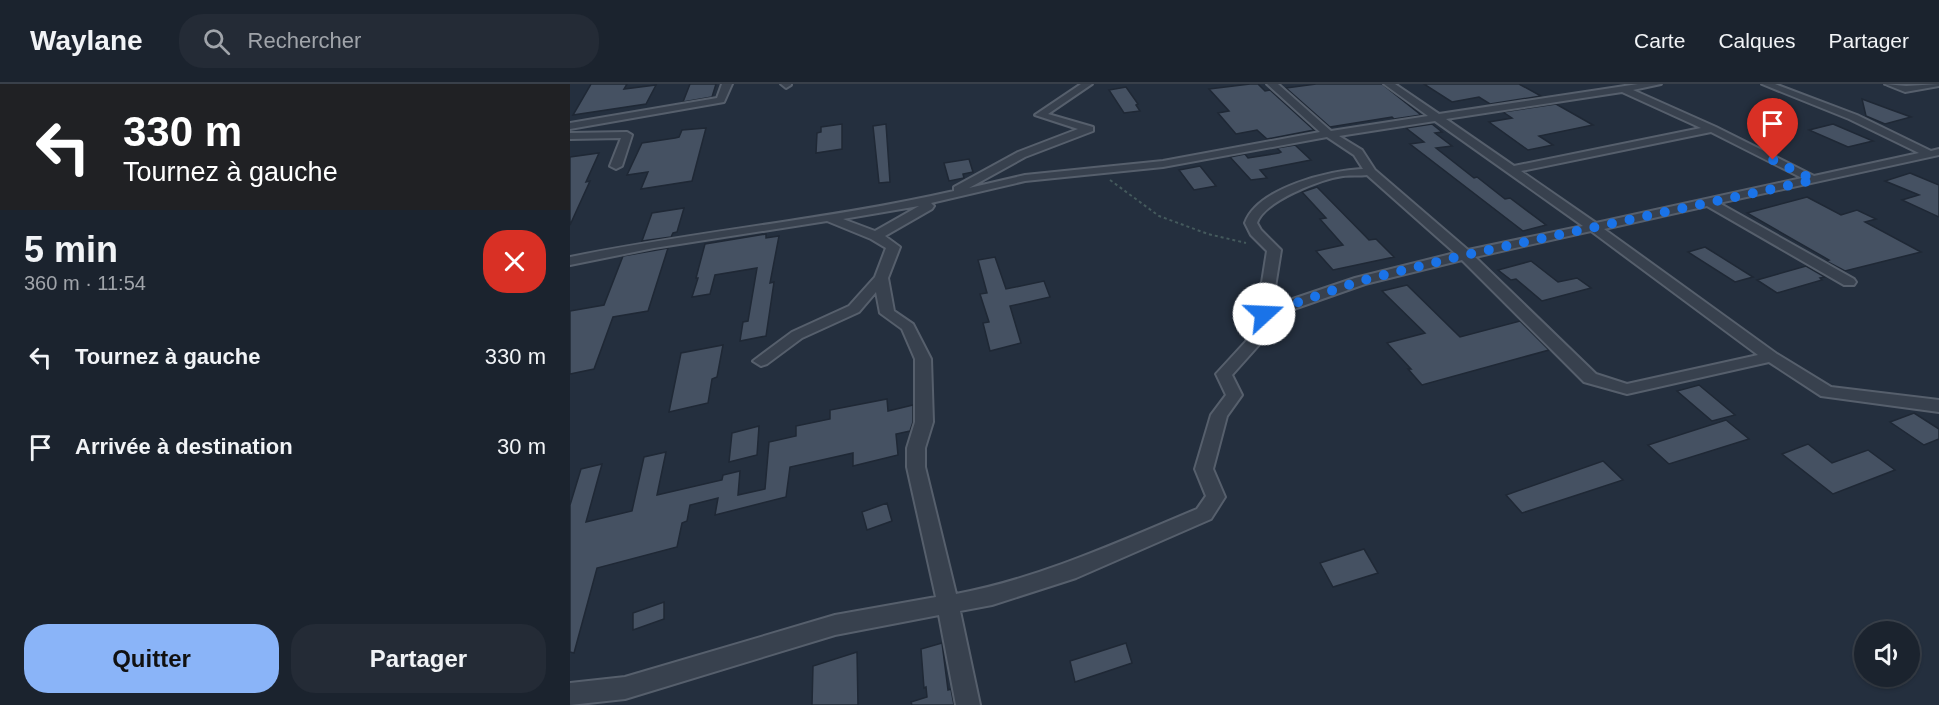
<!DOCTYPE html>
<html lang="fr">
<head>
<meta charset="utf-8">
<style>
	:root { --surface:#1b232e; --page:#242b36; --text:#f1f3f6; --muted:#a0a4aa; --line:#39404a; --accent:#8ab4f8 }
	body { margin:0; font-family:Arial,sans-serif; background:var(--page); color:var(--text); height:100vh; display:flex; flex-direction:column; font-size:22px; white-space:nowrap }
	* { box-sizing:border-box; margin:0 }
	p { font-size:20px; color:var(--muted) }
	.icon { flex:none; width:33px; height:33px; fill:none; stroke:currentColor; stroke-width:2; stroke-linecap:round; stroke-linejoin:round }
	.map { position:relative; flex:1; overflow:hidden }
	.panel { display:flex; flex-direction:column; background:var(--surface); width:570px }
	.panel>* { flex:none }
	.hud { background:#202124; color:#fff; overflow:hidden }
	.tools { position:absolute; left:1284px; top:537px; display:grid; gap:12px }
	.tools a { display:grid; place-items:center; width:66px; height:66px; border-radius:50%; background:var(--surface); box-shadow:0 2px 4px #0004,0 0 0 2px var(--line); font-size:30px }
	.pin { position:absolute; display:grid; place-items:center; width:51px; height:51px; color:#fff; margin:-62px -26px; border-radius:50% 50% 50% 0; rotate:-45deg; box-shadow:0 0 6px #0007 }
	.pin .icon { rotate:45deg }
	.me { position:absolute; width:66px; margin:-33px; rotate:70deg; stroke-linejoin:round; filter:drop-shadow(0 0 4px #0008) }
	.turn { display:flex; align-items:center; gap:21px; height:126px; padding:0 24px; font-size:27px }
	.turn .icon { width:78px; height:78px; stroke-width:2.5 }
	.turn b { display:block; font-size:42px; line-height:51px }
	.round { display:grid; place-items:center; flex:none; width:63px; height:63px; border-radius:24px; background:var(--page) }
	.head { display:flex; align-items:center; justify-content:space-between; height:102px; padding:0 24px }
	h1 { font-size:36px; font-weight:700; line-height:45px }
	.cta { display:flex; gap:12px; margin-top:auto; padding:12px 24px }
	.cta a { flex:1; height:69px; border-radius:24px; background:var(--accent); color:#111; font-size:24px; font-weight:700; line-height:69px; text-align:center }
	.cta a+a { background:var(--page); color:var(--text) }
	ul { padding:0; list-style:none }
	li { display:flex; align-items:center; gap:18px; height:90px; padding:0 24px }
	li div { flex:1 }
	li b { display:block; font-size:22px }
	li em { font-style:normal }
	header { display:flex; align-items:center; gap:36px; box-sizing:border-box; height:84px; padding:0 30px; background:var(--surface); border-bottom:2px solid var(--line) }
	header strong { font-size:28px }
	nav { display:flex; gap:33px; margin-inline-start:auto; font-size:21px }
	.search { width:420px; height:54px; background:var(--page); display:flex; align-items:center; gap:15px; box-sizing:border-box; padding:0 21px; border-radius:24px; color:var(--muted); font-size:22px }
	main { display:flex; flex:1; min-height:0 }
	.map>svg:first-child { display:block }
	.building { fill:#455162; stroke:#1f2835; stroke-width:1.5 }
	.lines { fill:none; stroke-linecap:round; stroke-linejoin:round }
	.minor-casing { stroke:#565f6c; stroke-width:4 }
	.path { stroke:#44595c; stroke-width:2; stroke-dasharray:3 3; stroke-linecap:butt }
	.minor { fill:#38414e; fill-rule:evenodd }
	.route { stroke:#1a73e8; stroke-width:10; stroke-dasharray:0 18 }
</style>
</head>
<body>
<header>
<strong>Waylane</strong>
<div class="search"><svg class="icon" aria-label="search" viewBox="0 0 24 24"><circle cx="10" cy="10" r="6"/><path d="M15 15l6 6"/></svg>Rechercher</div>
<nav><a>Carte</a><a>Calques</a><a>Partager</a></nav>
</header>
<main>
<section class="panel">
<div class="hud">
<div class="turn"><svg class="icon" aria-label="left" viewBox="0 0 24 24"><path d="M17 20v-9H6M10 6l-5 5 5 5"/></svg><div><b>330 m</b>Tournez à gauche</div></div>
</div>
<div class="head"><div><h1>5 min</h1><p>360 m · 11:54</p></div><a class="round" style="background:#d93025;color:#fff"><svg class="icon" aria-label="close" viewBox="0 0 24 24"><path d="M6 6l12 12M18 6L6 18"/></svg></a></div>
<ul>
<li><svg class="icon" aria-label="left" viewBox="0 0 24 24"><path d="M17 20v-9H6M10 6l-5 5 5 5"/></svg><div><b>Tournez à gauche</b></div><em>330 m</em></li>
<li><svg class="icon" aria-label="arrive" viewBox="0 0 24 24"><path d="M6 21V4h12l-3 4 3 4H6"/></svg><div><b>Arrivée à destination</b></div><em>30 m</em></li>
</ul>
<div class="cta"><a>Quitter</a><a>Partager</a></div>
</section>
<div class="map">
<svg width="1369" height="621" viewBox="0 0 1369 621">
	<rect width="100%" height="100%" fill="#242f3e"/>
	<!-- building -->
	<g class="building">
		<polygon points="21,0 57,0 54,5 86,1 76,20 3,31"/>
		<polygon points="120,0 146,0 142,13 113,18"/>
		<polygon points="680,0 688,0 695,7 700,6 744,46 697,55 687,46 666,50 648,29 659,27 639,5"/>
		<polygon points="746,0 812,0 851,31 824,35 822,33 760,43 716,4"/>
		<polygon points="854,0 949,0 971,12 920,20 909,13 882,18"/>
		<polygon points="556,3 568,20 566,21 570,27 554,29 539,6"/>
		<polygon points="1292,15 1319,25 1341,33 1315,40 1296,32"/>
		<polygon points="986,20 1023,41 969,52 983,61 958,66 919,38 942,34 933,28"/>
		<polygon points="272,40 272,65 246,69 247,49 251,48 251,43"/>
		<polygon points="316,40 320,98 309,99 303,42"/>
		<polygon points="862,40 872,48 865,49 882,62 866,64 904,94 907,93 935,115 940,114 976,141 953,147 840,60 854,58 836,44"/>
		<polygon points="1263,40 1303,57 1278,63 1239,46"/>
		<polygon points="136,44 122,97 71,105 78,88 57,91 72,59 105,54 109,53 112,46"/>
		<polygon points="725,61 741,76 690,86 697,94 681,96 660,73 675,70 678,74 709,69 711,68 707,64"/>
		<polygon points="29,69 16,98 20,97 0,141 0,73"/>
		<polygon points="399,75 403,88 393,90 394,94 379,97 374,79"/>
		<polygon points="630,82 646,102 624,106 609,86"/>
		<polygon points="1340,89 1369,101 1369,133 1332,116 1349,111 1315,97"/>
		<polygon points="747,103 799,156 806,155 824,173 763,186 746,167 773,161 750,135 756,134 732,108"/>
		<polygon points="1237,113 1271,131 1287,126 1306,135 1295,138 1351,168 1275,187 1256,177 1259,176 1177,129"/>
		<polygon points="114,124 107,148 103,149 101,153 72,157 82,129"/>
		<polygon points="196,150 196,154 209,152 200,199 204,198 196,252 170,257 173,238 178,237 187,184 145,191 140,210 122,213 128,194 126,194 135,160"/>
		<polygon points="1135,163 1183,193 1165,198 1118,168"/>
		<polygon points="98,164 78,227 43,233 24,285 0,290 0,227 34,221 53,172"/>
		<polygon points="425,173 436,205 474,197 480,213 440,222 451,259 420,267 413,239 419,238 410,210 417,209 408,176"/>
		<polygon points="961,177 988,198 1007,194 1021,204 972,217 946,195 941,196 928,186"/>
		<polygon points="1236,182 1255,193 1250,194 1252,196 1207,209 1187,196"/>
		<polygon points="837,201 890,253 950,237 979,266 852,301 838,285 841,285 817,259 855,249 812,207"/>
		<polygon points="153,261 147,293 142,295 138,319 99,328 111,269"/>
		<polygon points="1129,301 1165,331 1142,337 1107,307"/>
		<polygon points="317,315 318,327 343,321 343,338 340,347 326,350 328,371 283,382 283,369 220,383 216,413 145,431 148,414 120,421 117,437 112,439 107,463 27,484 4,569 0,568 0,421 11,385 32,380 16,438 62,427 74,373 96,368 87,411 152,396 153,391 170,387 168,411 195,405 199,358 226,352 226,342 260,335 260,326"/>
		<polygon points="1344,329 1369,345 1369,355 1354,361 1320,338"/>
		<polygon points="1156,336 1179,355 1099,380 1078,361"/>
		<polygon points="189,342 187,371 159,378 162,349"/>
		<polygon points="1238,360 1262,379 1298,366 1325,386 1263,410 1212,370"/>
		<polygon points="1033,377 1053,396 952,429 936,411"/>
		<polygon points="317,419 322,437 297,446 292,428"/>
		<polygon points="794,465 808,489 763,503 750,479"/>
		<polygon points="94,518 94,535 63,546 63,529"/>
		<polygon points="372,559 378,606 381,605 384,621 342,621 341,618 357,613 356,603 354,604 351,565"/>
		<polygon points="556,559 562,579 505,598 500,577"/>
		<polygon points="287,568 288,621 242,621 243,582"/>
	</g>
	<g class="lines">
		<defs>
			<g id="minor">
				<polygon points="152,0 162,0 154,18 0,45 0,39 147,14"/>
				<polygon points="211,0 221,0 221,1 216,4"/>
				<path d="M511,0H522L478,30L523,43V47L455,73L399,104L455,91L593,77L750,48L697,0H708L761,47L858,32L814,0H825L869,30L1068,0H1091L1063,6L1146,43L1244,92L1349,69L1279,35L1192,0H1205L1287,31L1361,67L1369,65V71L1149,119L1284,195L1286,198L1284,201H1274L1137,122L1034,145L1207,270L1261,303L1369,316V328L1251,312L1199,278L1057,310L1014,298L892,176L795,200L701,233L695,254L662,291L672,311L657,332L643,385L655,413L641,435L506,494L422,521L390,527L410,621H386L369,531L265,551L55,615L0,621V599L55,593L265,531L366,513L337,383V364L345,338V275L332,245L310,229L306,208L289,228L232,254L197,280L191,282L183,277L222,248L279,222L305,193L316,164L301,155L257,137L84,164L0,181V173C127,147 257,136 384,107V103L448,68L508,45L465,31ZM1052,8L1131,44L944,82L876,35ZM865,37L1013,142L898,166L805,86L792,66L769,52ZM1141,48L1232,94L1026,139L951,87ZM757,53L784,71L793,85C760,86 687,104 675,139L681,151L697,167L687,230L680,253L646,290L656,311L641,331L625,385L636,412L627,425C548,458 471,494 386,510L355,383V364L363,338L361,275L343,240L324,227L318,194L330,163L315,152L362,125L364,122L361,119L455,97L593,83ZM797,91L885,169L785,194L702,222L711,166L691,146L687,139C694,117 751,95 773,92C781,91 789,92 797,91ZM349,122L305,147L273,135ZM1021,147L1188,271L1057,300L1026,290L905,173Z"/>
				<polygon points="1315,0 1336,2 1369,0 1369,2 1335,8"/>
				<polygon points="57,48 62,51 52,82 46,85 40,82 51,54 0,55 0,49"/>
			</g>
		</defs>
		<!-- minor casing -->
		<use href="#minor" class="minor-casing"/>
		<!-- path -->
		<polyline class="path" points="540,96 589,132 638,150 676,159"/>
		<!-- minor -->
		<use href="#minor" class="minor"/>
	</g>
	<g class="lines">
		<!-- route -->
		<polyline class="route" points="694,230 790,197 895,171 1244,96 1203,76"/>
	</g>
</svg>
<div class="tools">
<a><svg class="icon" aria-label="sound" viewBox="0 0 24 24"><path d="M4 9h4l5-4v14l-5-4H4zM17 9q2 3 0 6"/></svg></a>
</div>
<div class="pin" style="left:1203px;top:76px;background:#d93025"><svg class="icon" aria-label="arrive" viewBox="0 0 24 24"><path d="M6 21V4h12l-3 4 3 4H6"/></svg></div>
<svg class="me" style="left:694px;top:230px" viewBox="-20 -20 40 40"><circle r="19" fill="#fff"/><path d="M0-13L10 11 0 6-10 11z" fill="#1a73e8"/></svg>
</div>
</main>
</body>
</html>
